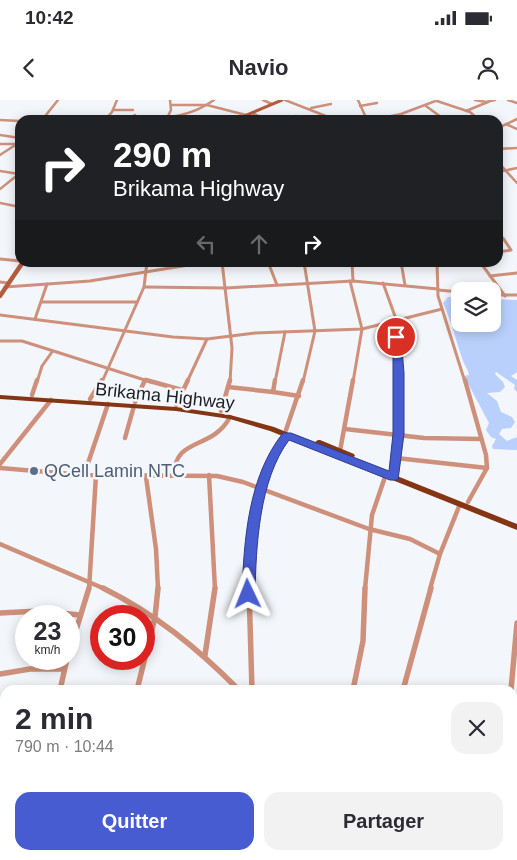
<!DOCTYPE html>
<html lang="fr">
<head>
<meta charset="utf-8">
<style>
	:root { --surface:#fff; --page:#f2f2f3; --text:#2b2b33; --muted:#7c7c81; --accent:#475cd0 }
	body { margin:0; font-family:Arial,sans-serif; background:var(--page); color:var(--text); height:100vh; display:flex; flex-direction:column; font-size:19px; white-space:nowrap }
	* { box-sizing:border-box; margin:0 }
	p { font-size:16px; color:var(--muted) }
	.icon { flex:none; width:28px; height:28px; fill:none; stroke:currentColor; stroke-width:2; stroke-linecap:round; stroke-linejoin:round }
	.map { position:relative; flex:1; overflow:hidden }
	.panel { position:absolute; left:0px; top:585px; width:518px; height:175px; display:flex; flex-direction:column; background:var(--surface); border-radius:15px 15px 0 0; box-shadow:0 2px 12px #0003 }
	.panel>* { flex:none }
	.hud { position:absolute; left:15px; top:15px; width:488px; height:152px; border-radius:15px; box-shadow:0 2px 12px #0003; background:#202124; color:#fff; overflow:hidden }
	.fabs { position:absolute; left:451px; top:182px; display:grid; gap:10px }
	.fabs a { display:grid; place-items:center; width:50px; height:50px; border-radius:10px; background:var(--surface); box-shadow:0 2px 12px #0003; font-size:25px }
	.speed { position:absolute; left:15px; top:505px; display:flex; gap:10px; font-size:25px; font-weight:700; text-align:center }
	.speed>* { display:grid; place-content:center; width:65px; height:65px; border-radius:50%; background:var(--surface); box-shadow:0 2px 12px #0003; line-height:1 }
	.speed small { font-size:12px; font-weight:400 }
	.speed .limit { border:8px solid #d22; background:#fff; color:#111 }
	.pin { position:absolute; display:grid; place-items:center; width:42px; height:42px; color:#fff; margin:-21px; border:2px solid #fff; border-radius:50%; box-shadow:0 1px 5px #0007 }
	.me { position:absolute; width:55px; margin:-28px; rotate:358deg; stroke-linejoin:round; filter:drop-shadow(0 0 4px #0008) }
	.turn { display:flex; align-items:center; gap:18px; height:105px; padding:0 15px; font-size:22px }
	.turn .icon { width:65px; height:65px; stroke-width:2.5 }
	.turn b { display:block; font-size:35px; line-height:42px }
	.lanes { display:flex; align-items:center; height:48px; padding:0 15px; background:#0003; justify-content:center; gap:25px; direction:ltr }
	.lanes .off { opacity:.35 }
	.round { display:grid; place-items:center; flex:none; width:52px; height:52px; border-radius:15px; background:var(--page) }
	.overview { display:flex; align-items:center; justify-content:space-between; height:85px; padding:0 15px }
	h1 { font-size:30px; font-weight:700; line-height:38px }
	.cta { display:flex; gap:10px; margin-top:auto; padding:10px 15px }
	.cta a { flex:1; height:58px; border-radius:15px; background:var(--accent); color:#fff; font-size:20px; font-weight:700; line-height:58px; text-align:center }
	.cta a+a { background:var(--page); color:var(--text) }
	.status { display:flex; justify-content:space-between; align-items:center; height:35px; padding:0 25px; background:var(--surface); direction:ltr }
	.status svg { height:14px; fill:currentColor }
	header { display:flex; justify-content:space-between; align-items:center; height:65px; padding:0 15px; background:var(--surface); font-size:22px; font-weight:700 }
	.map>svg:first-child { display:block }
	.green { fill:#bad0fc }
	.lines { fill:none; stroke-linecap:round; stroke-linejoin:round }
	.minor-far3 { stroke:#ce907a; stroke-width:2.5 }
	.minor-far2 { stroke:#ce907a; stroke-width:3 }
	.minor-far1 { stroke:#ce907a; stroke-width:4.5 }
	.minor { stroke:#ce907a; stroke-width:5.5 }
	.secondary-far1 { stroke:#b45c3b; stroke-width:3 }
	.secondary { stroke:#b45c3b; stroke-width:4.5 }
	.trunk { fill:#833514; fill-rule:evenodd }
	.route { fill:#475cd0; stroke:#2e3c87 }
	.service-dot { fill:#5c6f8a; stroke:#f3f6fb; stroke-width:2 }
	.labels { text-anchor:middle; stroke-width:5; stroke-linejoin:round; paint-order:stroke }
	.street-label { font-size:18px; fill:#1d1e20; stroke:#f3f6fb }
	.service-label { font-size:18px; fill:#4e5e75; stroke:#f3f6fb; text-anchor:start }
</style>
</head>
<body>
<div class="status"><b>10:42</b><svg viewBox="0 0 49 12"><path d="M0 12V9h3v3zM5 12V6h3v6zM10 12V3h3v9zM15 12V0h3v12zM26 1h20v11H26zM47 4h2v5h-2z"/></svg></div>
<header><svg class="icon" aria-label="back" viewBox="0 0 24 24"><path d="M15 5l-7 7 7 7"/></svg>Navio<svg class="icon" aria-label="person" viewBox="0 0 24 24"><circle cx="12" cy="8" r="4"/><path d="M4 21q1-7 8-7t8 7"/></svg></header>
<div class="map">
<svg width="517" height="760" viewBox="0 0 517 760">
	<rect width="100%" height="100%" fill="#f3f6fb"/>
	<!-- green -->
	<path class="green" d="M448,197H460V224H492L493,199L517,200V272L511,276L517,280V292L514,289L515,285L496,272L495,274L503,282L505,287L500,292L487,293L497,301L501,312L512,317L515,322L511,328L502,329L499,334L507,341L517,337V350L493,349L492,346L496,339L491,337L486,330L489,323L464,276L469,275C468,269 465,266 463,261C456,242 452,222 443,203Z"/>
	<g class="lines">
		<!-- minor-far3 -->
		<g class="minor-far3">
			<polyline points="263,0 272,4"/>
			<polyline points="285,0 336,20"/>
			<polyline points="358,0 367,20"/>
			<polyline points="475,0 486,2 495,0"/>
			<polyline points="508,0 517,3"/>
			<polyline points="437,1 470,12 479,20"/>
			<polyline points="172,5 207,5 246,15"/>
			<polyline points="360,6 377,3"/>
			<polyline points="426,6 445,20"/>
			<polyline points="311,8 331,4"/>
			<polyline points="113,10 133,10"/>
			<polyline points="466,11 488,2"/>
			<polyline points="252,13 267,20"/>
			<path d="M140,18C167,19 192,16 214,0"/>
			<polyline points="0,20 20,21"/>
			<polyline points="42,20 58,0"/>
			<polyline points="105,20 112,12 117,0"/>
			<polyline points="128,20 135,15"/>
			<polyline points="166,20 171,10 170,0"/>
			<polyline points="283,20 296,16"/>
			<polyline points="373,20 401,14 438,0"/>
			<polyline points="506,24 517,29"/>
			<polyline points="498,28 517,19"/>
			<polyline points="0,35 20,38"/>
			<polyline points="0,44 15,44"/>
			<polyline points="498,49 517,48"/>
			<polyline points="0,55 20,42"/>
			<polyline points="498,62 517,83"/>
			<polyline points="0,71 19,74"/>
			<polyline points="498,72 517,68"/>
			<polyline points="0,89 20,73"/>
			<polyline points="0,103 20,107"/>
		</g>
		<!-- minor-far2 -->
		<g class="minor-far2">
			<polyline points="498,152 511,150 503,138"/>
			<polyline points="0,159 20,161"/>
			<polyline points="222,162 232,248 230,282"/>
			<polyline points="268,162 277,185"/>
			<polyline points="352,162 353,181"/>
			<polyline points="401,162 405,185"/>
			<polyline points="437,162 438,196 465,282"/>
			<polyline points="480,162 505,196"/>
			<polyline points="437,165 481,164"/>
			<polyline points="490,176 517,173"/>
			<polyline points="350,181 362,229 353,282"/>
			<polyline points="0,182 8,183"/>
			<polyline points="383,183 396,219"/>
			<polyline points="5,187 90,181 207,162"/>
			<polyline points="144,187 226,188 353,181 438,189"/>
			<polyline points="438,190 460,192"/>
			<polyline points="492,195 517,195"/>
			<polyline points="42,202 136,202"/>
			<polyline points="0,215 173,237 207,239 255,233 362,229 442,209"/>
			<polyline points="35,219 47,184"/>
			<polyline points="394,220 399,282"/>
			<polyline points="0,241 22,241 151,282"/>
			<polyline points="37,282 42,266 52,252"/>
			<polyline points="102,282 144,187 147,162"/>
			<polyline points="187,282 207,239"/>
			<polyline points="275,282 285,232"/>
			<polyline points="303,282 315,231 304,162"/>
		</g>
		<!-- minor-far1 -->
		<g class="minor-far1">
			<polyline points="146,280 182,290"/>
			<polyline points="465,280 486,355 487,368 468,402"/>
			<polyline points="228,287 273,292 275,280"/>
			<polyline points="273,292 299,296"/>
			<polyline points="32,295 37,280"/>
			<polyline points="90,299 102,280"/>
			<polyline points="135,302 145,280"/>
			<polyline points="176,305 188,280"/>
			<polyline points="221,311 230,280"/>
			<polyline points="345,329 424,338 481,339"/>
			<polyline points="286,330 303,280"/>
			<polyline points="125,338 134,306"/>
			<polyline points="340,351 353,280"/>
			<polyline points="396,358 487,368"/>
			<polyline points="0,364 51,300"/>
			<polyline points="0,368 84,375 217,376 243,382 369,429 410,439 440,454"/>
			<polyline points="84,375 108,304"/>
			<polyline points="209,375 215,489"/>
			<path d="M174,376C174,336 212,351 230,317"/>
			<polyline points="146,377 156,449 158,489"/>
			<polyline points="394,377 399,280"/>
			<polyline points="0,444 105,489"/>
			<polyline points="89,489 96,375"/>
			<path d="M249,489C250,429 255,387 287,335"/>
			<polyline points="365,489 372,415 386,374"/>
			<polyline points="430,489 440,454 460,404"/>
		</g>
		<!-- minor -->
		<g class="minor">
			<path d="M103,488C157,515 196,547 239,590"/>
			<polyline points="249,488 252,590"/>
			<polyline points="0,513 39,511 80,515"/>
			<polyline points="69,553 89,488"/>
			<polyline points="205,555 215,488"/>
			<polyline points="0,574 30,569 64,569"/>
			<polyline points="60,590 67,559"/>
			<polyline points="137,590 155,517 158,488"/>
			<polyline points="353,590 363,541 365,488"/>
			<polyline points="403,590 431,488"/>
			<polyline points="511,590 517,523"/>
			<polyline points="512,632 517,633"/>
			<polyline points="0,633 5,632"/>
			<polyline points="512,718 517,719"/>
			<polyline points="0,737 5,736"/>
			<polyline points="54,755 54,760"/>
			<polyline points="125,755 125,760"/>
			<polyline points="341,755 343,760"/>
			<polyline points="374,755 379,760"/>
			<polyline points="512,755 512,760"/>
		</g>
		<!-- secondary-far1 -->
		<polyline class="secondary-far1" points="235,20 282,0"/>
		<!-- secondary -->
		<polyline class="secondary" points="0,196 23,162"/>
		<!-- trunk -->
		<polygon class="trunk" points="0,295 176,307 230,315 274,327 331,350 316,344 315,342 318,340 320,340 354,354 355,356 352,358 517,424 517,430 270,331 230,319 176,311 0,299"/>
	</g>
	<!-- route -->
	<path class="route" d="M393,235L401,237L404,273V334L398,380H390L289,340C259,380 256,446 255,494L253,498H244L242,494C244,440 248,377 283,333H291L389,371L393,334Z"/>
	<!-- markers -->
	<circle class="service-dot" cx="34" cy="371" r="5"/>
	<g class="labels">
		<!-- street labels -->
		<g class="street-label">
			<text transform="translate(165 296) rotate(6)" y="6">Brikama Highway</text>
		</g>
		<!-- service labels -->
		<g class="service-label">
			<text x="44" y="377">QCell Lamin NTC</text>
		</g>
	</g>
</svg>
<div class="fabs">
<a><svg class="icon" aria-label="layers" viewBox="0 0 24 24"><path d="M12 4l9 5-9 5-9-5zM3 14l9 5 9-5"/></svg></a>
</div>
<div class="speed"><div>23<small>km/h</small></div><div class="limit">30</div></div>
<div class="pin" style="left:396px;top:237px;background:#d93025"><svg class="icon" aria-label="arrive" viewBox="0 0 24 24"><path d="M6 21V4h12l-3 4 3 4H6"/></svg></div>
<svg class="me" style="left:248px;top:494px" viewBox="-20 -20 40 40"><path d="M0-17L14 15 0 8-14 15z" fill="#475cd0" stroke="#fff" stroke-width="4"/></svg>
<div class="hud">
<div class="turn"><svg class="icon" aria-label="right" viewBox="0 0 24 24"><path d="M7 20v-9h11M14 6l5 5-5 5"/></svg><div><b>290 m</b>Brikama Highway</div></div>
<div class="lanes"><svg class="icon off" aria-label="left" viewBox="0 0 24 24"><path d="M17 20v-9H6M10 6l-5 5 5 5"/></svg><svg class="icon off" aria-label="ahead" viewBox="0 0 24 24"><path d="M12 20V5M6 11l6-6 6 6"/></svg><svg class="icon" aria-label="right" viewBox="0 0 24 24"><path d="M7 20v-9h11M14 6l5 5-5 5"/></svg></div>
</div>
<section class="panel">
<div class="overview"><div><h1>2 min</h1><p>790 m · 10:44</p></div><a class="round"><svg class="icon" aria-label="close" viewBox="0 0 24 24"><path d="M6 6l12 12M18 6L6 18"/></svg></a></div>
<div class="cta"><a>Quitter</a><a>Partager</a></div>
</section>
</div>
</body>
</html>
